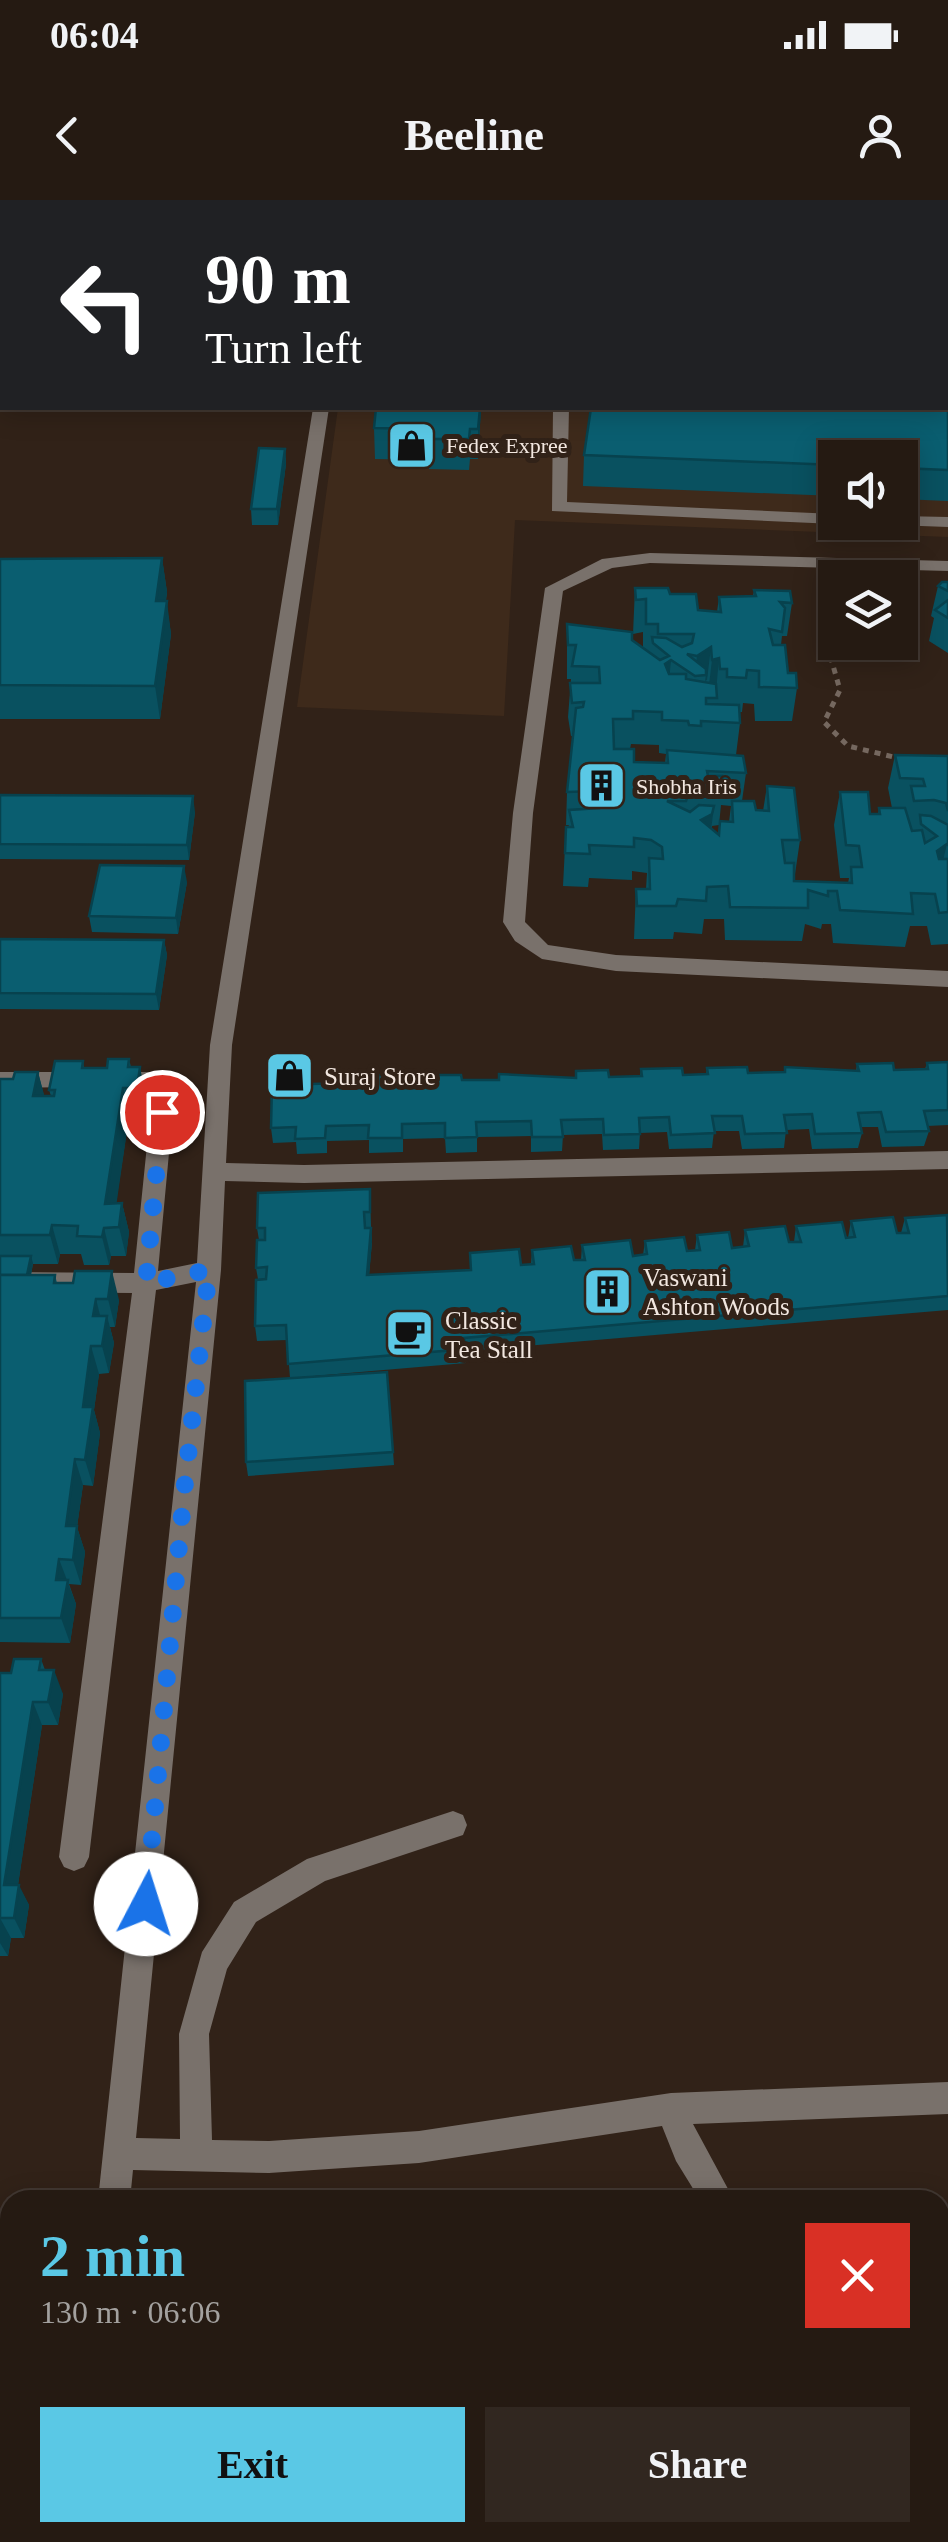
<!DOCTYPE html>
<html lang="en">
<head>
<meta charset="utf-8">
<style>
	:root { --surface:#251a12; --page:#312720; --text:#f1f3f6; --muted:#a3a19f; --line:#423832; --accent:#5ac8e5 }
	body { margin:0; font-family:Georgia,serif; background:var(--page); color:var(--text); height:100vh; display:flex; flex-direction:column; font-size:38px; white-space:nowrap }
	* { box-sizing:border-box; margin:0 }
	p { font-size:32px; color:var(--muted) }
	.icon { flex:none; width:55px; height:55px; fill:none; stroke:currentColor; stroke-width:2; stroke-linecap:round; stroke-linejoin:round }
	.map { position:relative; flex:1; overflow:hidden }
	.drawer { position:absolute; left:0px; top:1990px; width:950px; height:352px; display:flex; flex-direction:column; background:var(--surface); border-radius:30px 30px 0 0; box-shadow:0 5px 25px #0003,0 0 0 2px var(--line) }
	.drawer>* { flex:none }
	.hud { position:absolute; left:0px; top:0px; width:950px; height:210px; box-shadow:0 5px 25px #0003,0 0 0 2px var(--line); background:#202124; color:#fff; overflow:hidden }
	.buttons { position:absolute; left:818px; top:240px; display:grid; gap:20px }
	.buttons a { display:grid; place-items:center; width:100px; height:100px; border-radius:0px; background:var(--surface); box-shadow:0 5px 25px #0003,0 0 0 2px var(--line); font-size:50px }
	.pin { position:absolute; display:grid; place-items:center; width:85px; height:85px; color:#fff; margin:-42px; border:5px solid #fff; border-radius:50%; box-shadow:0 2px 10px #0007 }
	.me { position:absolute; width:110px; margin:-55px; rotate:5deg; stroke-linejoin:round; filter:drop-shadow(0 0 8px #0008) }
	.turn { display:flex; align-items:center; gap:35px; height:210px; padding:0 40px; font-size:45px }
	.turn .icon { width:130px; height:130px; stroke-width:2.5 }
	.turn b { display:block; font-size:70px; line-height:85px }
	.round { display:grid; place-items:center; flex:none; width:105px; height:105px; border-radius:0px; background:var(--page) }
	.head { display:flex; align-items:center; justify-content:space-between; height:170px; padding:0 40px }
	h1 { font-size:60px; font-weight:800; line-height:75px; color:var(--accent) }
	.cta { display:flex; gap:20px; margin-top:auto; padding:20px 40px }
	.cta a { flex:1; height:115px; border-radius:0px; background:var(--accent); color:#111; font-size:40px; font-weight:800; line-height:115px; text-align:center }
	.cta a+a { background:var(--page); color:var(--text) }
	.status { display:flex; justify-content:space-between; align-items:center; height:70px; padding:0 50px; background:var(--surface); direction:ltr }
	.status svg { height:28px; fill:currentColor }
	header { display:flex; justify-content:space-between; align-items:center; height:130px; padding:0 40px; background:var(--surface); font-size:45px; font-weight:800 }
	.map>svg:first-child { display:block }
	.built { fill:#3e2a1b; fill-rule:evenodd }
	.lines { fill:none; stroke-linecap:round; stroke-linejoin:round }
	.path-far2 { stroke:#75685f; stroke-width:4; stroke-dasharray:5 5; stroke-linecap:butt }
	.path-far1 { stroke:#75685f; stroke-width:5; stroke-dasharray:6 6; stroke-linecap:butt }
	.path { stroke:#75685f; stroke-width:8; stroke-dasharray:10 10; stroke-linecap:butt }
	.minor { fill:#79716b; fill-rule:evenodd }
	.highway { fill:#efdbcd; fill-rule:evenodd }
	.rail { stroke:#c3b8b0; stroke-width:5; stroke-dasharray:10 5; stroke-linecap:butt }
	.wall { fill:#095160; fill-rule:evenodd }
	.shaded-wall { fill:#07424e }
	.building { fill:#0a5e70; stroke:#07424e; stroke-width:2.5 }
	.route { stroke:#1a73e8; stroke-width:18; stroke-dasharray:0 32.4 }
	.labels { text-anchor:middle; stroke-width:10; stroke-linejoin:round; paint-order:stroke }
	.far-poi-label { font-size:22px; fill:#f2e7e0; stroke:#312218; text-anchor:start }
	.poi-label { font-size:25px; fill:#f2e7e0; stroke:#312218; text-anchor:start }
</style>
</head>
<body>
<div class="status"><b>06:04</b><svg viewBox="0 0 49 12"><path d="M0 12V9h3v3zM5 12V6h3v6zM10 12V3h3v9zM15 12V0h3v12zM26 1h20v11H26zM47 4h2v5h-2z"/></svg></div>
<header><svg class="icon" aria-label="back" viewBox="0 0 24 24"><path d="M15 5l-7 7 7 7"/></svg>Beeline<svg class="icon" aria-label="person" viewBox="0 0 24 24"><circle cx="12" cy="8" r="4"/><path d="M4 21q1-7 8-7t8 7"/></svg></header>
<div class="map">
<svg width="948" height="2342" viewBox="0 0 948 2342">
	<rect width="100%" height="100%" fill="#312218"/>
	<!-- built -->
	<path class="built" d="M948,98V337L515,320L504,516L297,507L338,208H948ZM835,258H900V322H835Z"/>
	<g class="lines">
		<!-- path-far2 -->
		<polyline class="path-far2" points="826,392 826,412"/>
		<!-- path-far1 -->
		<polyline class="path-far1" points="826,409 826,441 840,490 824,522 848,546 902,559"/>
		<!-- path -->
		<polyline class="path" points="0,2257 10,2257"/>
		<!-- minor -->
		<g class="minor">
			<rect x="560" y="0" width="14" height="2"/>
			<polygon points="896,0 910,0 911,2 897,2"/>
			<polygon points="313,208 329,208 232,845 226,963 304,965 948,951 948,969 304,983 225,981 221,1070 136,1938 180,1939 179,1834 202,1752 234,1702 307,1659 453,1611 463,1615 467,1625 463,1635 325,1681 256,1722 227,1769 209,1834 212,1940 269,1941 419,1931 671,1893 948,1882 948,1914 693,1924 734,2000 700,2000 676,1961 662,1926 419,1963 269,1973 133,1970 130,2000 98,2000 196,1082 156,1090 89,1657 84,1667 74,1671 64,1667 59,1657 132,1093 0,1092 0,1072 134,1073 153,886 0,888 0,872 173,872 176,878 158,1071 197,1063 210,845"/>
			<polygon points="553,208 569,208 567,302 835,314 835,322 841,322 835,324 552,311"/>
			<polygon points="900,316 948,317 948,327 894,325 900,322"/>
			<polygon points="650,353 948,361 948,371 650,363 612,368 563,391 533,613 525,722 548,745 616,755 948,771 948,787 616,771 542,759 515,741 503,722 513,613 545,388 602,359"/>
			<polygon points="940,2155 948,2157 948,2191 940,2189"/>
			<polygon points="61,2332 97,2332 96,2342 60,2342"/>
		</g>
		<!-- highway -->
		<polygon class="highway" points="2,71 2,83 0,84 0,72"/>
		<!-- rail -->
		<g class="rail">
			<polyline points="95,2 101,0"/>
			<polyline points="125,2 131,0"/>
		</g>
	</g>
	<!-- wall -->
	<g class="wall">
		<polygon points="596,0 887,0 887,2 597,2"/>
		<polygon points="948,125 948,301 900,299 900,258 835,258 835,296 583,286 584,255"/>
		<polygon points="376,208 481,208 478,259 470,259 469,270 429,269 429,260 375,259 374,228"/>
		<polygon points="285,249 286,264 278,325 252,325 251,309"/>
		<polygon points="162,358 167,392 166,401 171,434 160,519 0,519 0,359"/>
		<polygon points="948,382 948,453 929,441 934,418 931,416 938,386"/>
		<path d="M635,388L670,394L698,410L717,412L719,397L753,396L754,390L792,403L787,436H782L781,445L788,473L797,488L792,521H755L754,504L743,503L742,512H739L740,523L736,555L746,573L742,601L756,610L763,611L767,586L800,640L794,681L848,683L849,678H840L834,625L840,592L870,614H878L879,608H892L888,588L895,555L948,556V744L931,745L927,726H910L905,747L833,743L831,724H822L821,729L805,724L802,741L725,740L724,719H704L702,734L674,732L673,739H634L636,689H646L647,673L632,671V680L589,678L588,687L563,686L566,627H568L569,625H566L567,592L573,536H571L568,517L571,479H567V424L632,440L643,448V432L633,434ZM631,544L659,545V553L666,554L665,563L634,562L630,549ZM721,605L731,606L729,622L720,621L718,634L712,629V626L719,625Z"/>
		<polygon points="0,595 195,612 189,660 0,659"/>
		<polygon points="187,682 178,734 92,732 89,716"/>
		<polygon points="0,739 164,740 167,755 159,810 0,809"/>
		<polygon points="129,859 131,867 146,897 143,917 129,917 116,1003 122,1003 129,1032 126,1056 111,1056 109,1065 84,1065 81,1054 60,1054 58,1064 33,1064 31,1075 55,1075 57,1083 119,1100 115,1127 110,1127 114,1143 109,1173 99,1174 94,1210 100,1233 93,1286 83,1285 77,1327 85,1352 81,1385 69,1384 76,1404 70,1443 0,1442 0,879 13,879 38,872 44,896 51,896 49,890 83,861 84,868 107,868"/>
		<polygon points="948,862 948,925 927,926 929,931 924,946 882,947 878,927 861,927 862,933 858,948 812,949 809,929 786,930 784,948 742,949 739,931 714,931 712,948 669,949 667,932 640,933 639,949 603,950 602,934 563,935 562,951 531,952 531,936 477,937 477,952 446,953 445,938 403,939 403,952 369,953 369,940 327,941 327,953 297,954 296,942 273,943 271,928 280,885 311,876 311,884 640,876 641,869 683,875 706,874 707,868 748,873 784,872 785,867 856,871 857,864 894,870 925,869 927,863"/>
		<polygon points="370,989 371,1027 365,1027 371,1028 372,1042 369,1075 470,1070 470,1053 521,1065 531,1064 532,1050 574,1060 581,1060 582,1045 633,1056 643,1055 645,1041 687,1051 695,1050 697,1035 732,1048 743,1047 745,1030 789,1042 794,1042 796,1026 846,1038 848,1038 851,1021 897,1033 901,1033 905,1018 948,1017 948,1110 466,1151 466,1163 290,1178 287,1140 257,1141 255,1126 258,1079 256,1068 259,1040 257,1028"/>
		<polygon points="387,1172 394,1265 248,1276 246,1262"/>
		<polygon points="41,1459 45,1470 63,1494 58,1525 42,1525 18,1685 29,1705 24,1738 11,1738 8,1756 0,1756 0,1473 11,1473"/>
	</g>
	<!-- shaded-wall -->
	<g class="shaded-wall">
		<polygon points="2,136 2,159 0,160 0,137"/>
		<polygon points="480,208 481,208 478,259 478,229"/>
		<polygon points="285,249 286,264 278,325 277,309"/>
		<polygon points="162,358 167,392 161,434 156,401"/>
		<polygon points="167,401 171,434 160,519 155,486"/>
		<polygon points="711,447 707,480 705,481 706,475 695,476 697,456"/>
		<polygon points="719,458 716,492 708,493 712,460"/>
		<polygon points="671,460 668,493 665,464"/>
		<polygon points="193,596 195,612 189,660 187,645"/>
		<polygon points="714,606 710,639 701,620"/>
		<polygon points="947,644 939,677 937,651"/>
		<polygon points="184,666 187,682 178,734 176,718"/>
		<polygon points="164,740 167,755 159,810 156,794"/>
		<polygon points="140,867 146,897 143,917 137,888"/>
		<polygon points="38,872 46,902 33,896"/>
		<polygon points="123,888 129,917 113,1028 105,1004"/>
		<polygon points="122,1003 129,1032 126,1056 119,1027"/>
		<polygon points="52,1025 60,1054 58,1064 50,1035"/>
		<polygon points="104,1028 111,1056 109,1065 102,1037"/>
		<polygon points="371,1028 372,1042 368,1090 367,1075"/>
		<polygon points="31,1056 33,1063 26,1103 24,1095"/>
		<polygon points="112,1071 119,1100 115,1127 108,1099"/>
		<polygon points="96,1099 103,1127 93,1116"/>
		<polygon points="107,1116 114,1143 109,1173 102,1146"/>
		<polygon points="91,1146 99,1174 94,1210 100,1233 93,1286 85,1260 83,1207"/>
		<polygon points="75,1259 83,1285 77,1327 85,1352 81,1385 73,1360 66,1326"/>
		<polygon points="59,1359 76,1404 70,1443 61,1418 56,1380"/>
		<polygon points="54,1470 63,1494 58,1525 48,1502"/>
		<polygon points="33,1502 42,1525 15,1705 4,1685"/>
		<polygon points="19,1685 29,1705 24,1738 14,1718"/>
		<polygon points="0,1718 11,1738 8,1756 0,1743"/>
	</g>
	<!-- building -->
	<g class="building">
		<polygon points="270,0 362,0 361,2 264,2"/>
		<rect x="457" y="0" width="79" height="2"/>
		<polygon points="2,100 2,136 0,137 0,101"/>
		<polygon points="948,125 948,270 900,268 900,258 835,258 835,265 584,255 591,208 948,208"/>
		<polygon points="376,208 480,208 478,229 470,229 469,239 428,239 429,229 374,228"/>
		<polygon points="259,248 285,249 277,309 251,309"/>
		<polygon points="162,358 156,401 167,401 155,486 0,485 0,359"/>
		<polygon points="942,382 948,382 948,391 938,386"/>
		<polygon points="635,388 668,388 670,394 696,394 698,410 721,412 719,397 756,396 754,390 790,391 792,403 780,402 785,408 782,432 769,429 773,445 785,445 788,473 796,473 797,488 759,487 759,471 747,470 746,478 727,477 727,469 720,469 719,458 712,460 711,447 697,456 687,454 706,469 706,475 695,476 671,460 665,464 669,474 686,474 686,479 716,484 717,498 706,498 706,504 739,505 740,523 701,521 701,526 689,525 688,521 662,520 662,512 633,511 633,519 613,519 614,549 634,549 634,562 668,563 667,550 743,556 746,573 707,571 708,576 722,576 723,592 688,595 686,601 667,601 690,612 699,605 714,606 712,614 701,620 719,635 720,621 733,622 732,601 754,601 756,610 769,611 767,586 794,588 800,640 782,640 785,663 794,663 794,681 852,683 851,667 862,667 859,646 846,645 840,592 868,592 870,614 880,614 879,608 905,608 912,631 922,630 925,643 937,636 921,624 920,615 931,616 948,625 948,645 947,644 937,651 939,659 948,659 948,712 939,713 935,694 911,693 913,714 840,710 837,691 828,691 828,696 808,690 808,708 730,707 728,686 707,687 706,701 678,699 676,706 637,706 636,689 650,689 649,658 663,659 662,647 651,640 634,638 634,647 589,645 590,654 565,653 566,627 573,627 569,610 599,608 597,591 567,592 576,508 583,507 584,502 572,503 570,483 600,483 599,467 572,466 576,445 568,445 567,424 632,432 632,440 660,460 669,456 653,443 652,437 666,438 682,447 692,443 694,434 658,434 658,424 646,424 646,399 636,400"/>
		<polygon points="948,400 948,418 935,410"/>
		<polygon points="895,555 948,556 948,611 946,603 934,600 914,601 911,586 925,586 923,579 900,578"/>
		<polygon points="0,595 193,596 187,645 0,644"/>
		<polygon points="100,665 184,666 176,718 89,716"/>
		<polygon points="0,739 164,740 156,794 0,793"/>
		<polygon points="108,859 129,859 128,867 140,867 137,888 123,888 105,1004 122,1003 119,1027 104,1028 102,1037 77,1036 78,1026 52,1025 50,1035 0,1035 0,879 13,879 15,872 38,872 33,896 54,896 55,890 49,890 55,861 83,861 82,868 107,868"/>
		<polygon points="948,862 948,910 924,911 929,931 886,932 881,912 858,913 862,933 815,934 812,914 784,915 787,933 745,934 742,916 712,916 715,933 671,935 669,917 639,918 640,934 604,935 603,919 561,920 563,937 532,937 531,921 476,922 477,937 445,938 445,923 402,924 402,938 368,938 369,925 326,926 325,938 295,939 296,927 271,928 272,885 280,885 280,876 311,876 310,884 350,883 350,875 389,875 389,882 425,881 425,875 461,875 462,880 499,880 499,874 576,878 576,871 608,870 609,877 642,876 641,869 682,868 683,875 708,874 707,868 747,867 748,873 785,872 785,867 859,871 857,864 893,863 894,870 928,869 927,863"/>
		<polygon points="370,989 370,1012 364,1012 365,1028 371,1028 367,1075 471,1070 470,1053 519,1049 521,1065 534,1064 532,1050 571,1046 574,1060 585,1060 582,1045 630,1040 633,1056 647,1054 645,1041 684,1037 687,1051 700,1050 697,1035 729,1032 732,1048 749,1046 745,1030 785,1026 789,1042 801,1042 796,1026 842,1022 846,1038 855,1037 851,1021 893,1017 897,1033 909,1033 905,1018 947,1015 948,1096 464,1138 466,1149 288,1164 286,1125 255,1126 256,1080 266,1079 267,1067 256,1068 257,1040 265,1040 265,1028 257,1028 258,993"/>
		<polygon points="0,1056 31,1056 27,1075 0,1075"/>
		<polygon points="75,1071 112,1071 108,1099 96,1099 93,1116 107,1116 102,1146 91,1146 83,1207 93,1207 85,1260 75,1259 66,1326 77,1326 73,1360 59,1359 56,1380 68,1380 61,1418 0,1418 0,1075 55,1075 54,1083 73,1083"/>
		<polygon points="387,1172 393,1252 246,1262 245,1181"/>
		<polygon points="14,1459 41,1459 39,1470 54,1470 48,1502 33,1502 4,1685 19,1685 14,1718 0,1718 0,1473 11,1473"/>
	</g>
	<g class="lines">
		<!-- route -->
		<polyline class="route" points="146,1704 184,1292 209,1070 146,1083 162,912"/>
	</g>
	<!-- icons -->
	<defs>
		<symbol id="shop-square" viewBox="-11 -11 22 22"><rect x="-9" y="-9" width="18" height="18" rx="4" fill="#5ac8e5" stroke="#312218"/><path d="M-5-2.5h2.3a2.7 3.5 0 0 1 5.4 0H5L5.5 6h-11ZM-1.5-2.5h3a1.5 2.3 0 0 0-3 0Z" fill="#111"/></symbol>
		<symbol id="building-square" viewBox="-11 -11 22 22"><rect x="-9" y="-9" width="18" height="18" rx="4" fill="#5ac8e5" stroke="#312218"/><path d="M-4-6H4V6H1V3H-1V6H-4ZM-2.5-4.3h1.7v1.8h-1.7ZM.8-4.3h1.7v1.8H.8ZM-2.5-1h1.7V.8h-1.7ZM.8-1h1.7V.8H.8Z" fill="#111"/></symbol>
		<symbol id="cafe-square" viewBox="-11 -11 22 22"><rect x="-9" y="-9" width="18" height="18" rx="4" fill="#5ac8e5" stroke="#312218"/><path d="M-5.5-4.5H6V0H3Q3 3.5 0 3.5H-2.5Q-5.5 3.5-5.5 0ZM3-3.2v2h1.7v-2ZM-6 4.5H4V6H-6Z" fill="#111"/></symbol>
	</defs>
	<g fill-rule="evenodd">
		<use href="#shop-square" x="384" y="218" width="55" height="55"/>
		<use href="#building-square" x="574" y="558" width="55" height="55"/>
		<use href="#shop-square" x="262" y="848" width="55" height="55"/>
		<use href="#building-square" x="580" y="1064" width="55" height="55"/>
		<use href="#cafe-square" x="382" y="1106" width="55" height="55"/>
	</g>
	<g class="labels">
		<!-- far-poi labels -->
		<g class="far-poi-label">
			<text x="446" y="253">Fedex Expree</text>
			<text x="636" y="594">Shobha Iris</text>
		</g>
		<!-- poi labels -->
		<g class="poi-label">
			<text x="324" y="885">Suraj Store</text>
			<text x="643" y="1086">Vaswani<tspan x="643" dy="29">Ashton Woods</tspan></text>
			<text x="445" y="1129">Classic<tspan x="445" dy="29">Tea Stall</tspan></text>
		</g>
	</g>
</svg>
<div class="buttons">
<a><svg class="icon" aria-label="sound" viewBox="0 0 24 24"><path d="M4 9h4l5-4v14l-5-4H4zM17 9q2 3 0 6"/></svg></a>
<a><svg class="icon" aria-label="layers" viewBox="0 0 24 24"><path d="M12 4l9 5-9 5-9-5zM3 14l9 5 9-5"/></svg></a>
</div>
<div class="pin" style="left:162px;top:912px;background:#d93025"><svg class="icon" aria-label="arrive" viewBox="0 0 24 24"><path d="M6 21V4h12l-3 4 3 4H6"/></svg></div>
<svg class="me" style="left:146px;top:1704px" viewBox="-20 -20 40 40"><circle r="19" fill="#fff"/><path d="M0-13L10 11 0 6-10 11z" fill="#1a73e8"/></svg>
<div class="hud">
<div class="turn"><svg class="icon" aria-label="left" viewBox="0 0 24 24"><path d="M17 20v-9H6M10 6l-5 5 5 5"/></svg><div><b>90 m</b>Turn left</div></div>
</div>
<section class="drawer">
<div class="head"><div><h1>2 min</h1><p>130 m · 06:06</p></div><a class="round" style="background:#d93025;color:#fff"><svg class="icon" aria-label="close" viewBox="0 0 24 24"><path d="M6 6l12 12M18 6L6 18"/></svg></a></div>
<div class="cta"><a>Exit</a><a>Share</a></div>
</section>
</div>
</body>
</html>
